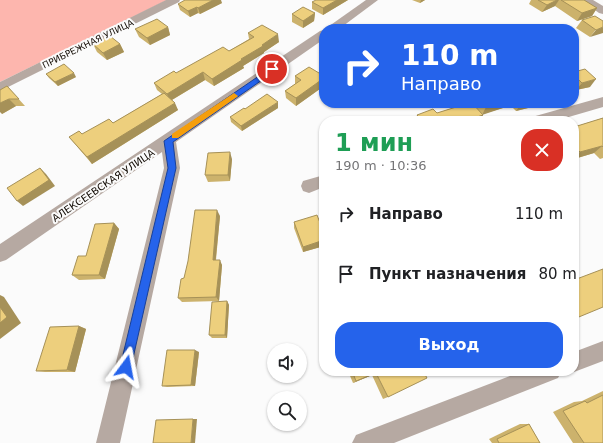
<!DOCTYPE html>
<html lang="ru">
<head>
<meta charset="utf-8">
<style>
	:root { --surface:#fff; --page:#f2f2f2; --text:#202124; --muted:#757577; --accent:#2563eb }
	body { margin:0; font-family:"DejaVu Sans",sans-serif; background:var(--page); color:var(--text); height:100vh; display:flex; flex-direction:column; font-size:15px; white-space:nowrap }
	* { box-sizing:border-box; margin:0 }
	p { font-size:13px; color:var(--muted) }
	.icon { flex:none; width:22px; height:22px; fill:none; stroke:currentColor; stroke-width:2; stroke-linecap:round; stroke-linejoin:round }
	.map { position:relative; flex:1; overflow:hidden }
	.panel { position:absolute; left:319px; top:116px; width:260px; height:260px; display:flex; flex-direction:column; background:var(--surface); border-radius:16px; box-shadow:0 1px 3px #0004 }
	.panel>* { flex:none }
	.top-card { position:absolute; left:319px; top:24px; width:260px; height:84px; border-radius:16px; box-shadow:0 1px 3px #0004; background:#2563eb; color:#fff; overflow:hidden }
	.fabs { position:absolute; left:267px; top:343px; display:grid; gap:8px }
	.fabs a { display:grid; place-items:center; width:40px; height:40px; border-radius:50%; background:var(--surface); box-shadow:0 1px 3px #0004; font-size:20px }
	.pin { position:absolute; display:grid; place-items:center; width:34px; height:34px; color:#fff; margin:-17px; border:2px solid #fff; border-radius:50%; box-shadow:0 1px 4px #0007 }
	.me { position:absolute; width:44px; margin:-22px; rotate:13deg; stroke-linejoin:round; filter:drop-shadow(0 0 3px #0008) }
	.turn { display:flex; align-items:center; gap:14px; height:84px; padding:0 16px; font-size:18px }
	.turn .icon { width:52px; height:52px; stroke-width:2.5 }
	.turn b { display:block; font-size:28px; line-height:34px }
	.round { display:grid; place-items:center; flex:none; width:42px; height:42px; border-radius:16px; background:var(--page) }
	.overview { display:flex; align-items:center; justify-content:space-between; height:68px; padding:0 16px }
	h1 { font-size:24px; font-weight:700; line-height:30px; color:#1e9e55 }
	.action { display:flex; gap:8px; margin-top:auto; padding:8px 16px }
	.action a { flex:1; height:46px; border-radius:16px; background:var(--accent); color:#fff; font-size:16px; font-weight:700; line-height:46px; text-align:center }
	ul { padding:0; list-style:none }
	li { display:flex; align-items:center; gap:12px; height:60px; padding:0 16px }
	li div { flex:1 }
	li b { display:block; font-size:15px }
	li em { font-style:normal }
	.map>svg:first-child { display:block }
	.green { fill:#fdb6ae }
	.lines { fill:none; stroke-linecap:round; stroke-linejoin:round }
	.street { fill:#b6a9a2; fill-rule:evenodd }
	.wall { fill:#ccb26c }
	.shaded-wall { fill:#a69158 }
	.building { fill:#edcf7d; stroke:#a69158 }
	.route { fill:#2563eb; stroke:#184099 }
	.slow { fill:#f59e0b }
	.labels { text-anchor:middle; stroke-width:4; stroke-linejoin:round; paint-order:stroke }
	.far-street-label { font-size:9px; fill:#120b04; stroke:#fbfbfb }
	.street-label { font-size:10px; fill:#120b04; stroke:#fbfbfb }
</style>
</head>
<body>
<div class="map">
<svg width="603" height="443" viewBox="0 0 603 443">
	<rect width="100%" height="100%" fill="#fbfbfb"/>
	<!-- green -->
	<polygon class="green" points="0,0 167,0 0,82"/>
	<g class="lines">
		<!-- street -->
		<g class="street">
			<polygon points="166,0 180,0 179,2 0,91 0,82"/>
			<polygon points="366,0 378,0 339,29 325,29"/>
			<polygon points="581,0 593,0 603,6 603,14 599,13"/>
			<polygon points="324,30 324,39 176,142 180,168 120,443 96,443 164,168 162,152 6,260 0,262 0,244 320,31"/>
			<polygon points="603,97 603,107 555,121 530,121 532,117"/>
			<polygon points="324,175 324,187 309,193 303,191 301,186 303,181"/>
			<polygon points="603,341 603,361 574,372 571,371 574,371 574,352"/>
			<polygon points="523,371 562,371 558,378 394,443 352,443 356,435"/>
		</g>
	</g>
	<!-- wall -->
	<g class="wall">
		<polygon points="348,0 323,15 312,9 312,2"/>
		<polygon points="412,0 425,0 420,3"/>
		<polygon points="531,0 584,0 597,8 592,16 577,21 555,6 542,12 529,4"/>
		<polygon points="222,3 200,14 198,13 190,17 180,10 178,4"/>
		<polygon points="315,13 314,21 303,28 292,22 292,14"/>
		<polygon points="582,20 603,21 590,37 576,28"/>
		<polygon points="168,27 170,35 150,45 139,37 135,29"/>
		<polygon points="248,33 279,42 264,52 264,53 243,66 244,68 214,86 205,80 172,100 178,110 92,164 69,137 82,134 113,123 162,94 157,90 154,83 229,51 249,39"/>
		<polygon points="93,44 120,44 124,52 107,60 97,52"/>
		<polygon points="574,72 590,87 576,90 574,88"/>
		<polygon points="46,74 76,77 58,86 49,78"/>
		<polygon points="295,76 324,76 324,86 296,106 286,98 285,91 295,84"/>
		<polygon points="7,86 25,106 16,106 2,114"/>
		<polygon points="469,103 506,103 503,108 482,114 483,115 480,121 415,121 417,115 437,113"/>
		<polygon points="508,103 535,103 532,107 516,111"/>
		<polygon points="278,108 242,131 231,122 230,117 245,109"/>
		<polygon points="603,118 603,158 600,159 594,153 574,159 574,127"/>
		<polygon points="232,159 230,181 208,182 205,175"/>
		<polygon points="220,216 216,260 222,265 219,301 182,302 178,298 184,278"/>
		<polygon points="294,222 324,233 324,246 303,252 294,228"/>
		<polygon points="114,223 119,229 105,279 79,280 72,275 86,256"/>
		<polygon points="227,301 229,305 227,338 212,338 209,335"/>
		<polygon points="79,326 86,329 75,372 45,372 36,371"/>
		<polygon points="199,352 195,386 167,387 162,386"/>
		<polygon points="348,371 423,371 388,397 383,399 372,375 353,383"/>
		<polygon points="603,391 603,443 573,443 553,412 574,402 582,401"/>
		<polygon points="520,424 529,424 540,443 492,443 489,439"/>
	</g>
	<!-- shaded-wall -->
	<g class="shaded-wall">
		<polygon points="213,0 221,0 222,3 200,14 198,8"/>
		<polygon points="337,0 348,0 323,15 323,8"/>
		<polygon points="421,0 425,0 420,3"/>
		<polygon points="557,0 559,0 555,6 542,12 547,5"/>
		<polygon points="197,7 198,13 190,17 188,11"/>
		<polygon points="597,8 592,16 577,21 582,13"/>
		<polygon points="315,13 314,21 303,28 303,21"/>
		<polygon points="168,27 170,35 150,45 147,38"/>
		<polygon points="603,27 603,33 590,37 596,30"/>
		<polygon points="278,34 279,42 264,52 264,53 243,66 244,68 214,86 212,79"/>
		<polygon points="120,44 124,52 107,60 103,53"/>
		<polygon points="203,72 205,80 170,101 167,94"/>
		<polygon points="74,73 76,77 58,86 55,82"/>
		<polygon points="324,78 324,86 296,106 296,98"/>
		<polygon points="596,79 590,87 576,90 582,83"/>
		<polygon points="9,99 16,106 2,114 0,112 0,103"/>
		<polygon points="278,102 278,108 242,131 241,126"/>
		<polygon points="175,103 178,110 92,164 87,157"/>
		<polygon points="499,103 506,103 503,108 482,115 486,107"/>
		<polygon points="524,103 535,103 532,107 516,111 521,104"/>
		<polygon points="483,115 480,121 465,121"/>
		<polygon points="458,117 456,121 447,121"/>
		<polygon points="602,146 594,153 574,159 574,157 580,152"/>
		<polygon points="230,152 232,159 230,181 228,175"/>
		<polygon points="40,168 46,174 55,186 23,206 17,201"/>
		<polygon points="217,210 220,216 215,266 213,260"/>
		<polygon points="114,223 119,229 105,279 99,275"/>
		<polygon points="324,240 324,246 303,252 303,247"/>
		<polygon points="220,260 222,265 219,301 216,297"/>
		<polygon points="0,295 4,297 21,323 0,339"/>
		<polygon points="227,301 229,305 227,338 225,335"/>
		<polygon points="79,326 86,329 75,372 67,370"/>
		<polygon points="195,350 199,352 195,386 191,385"/>
		<polygon points="376,373 372,375 353,383 356,381"/>
		<polygon points="193,419 197,419 195,443 191,443"/>
	</g>
	<!-- building -->
	<g class="building">
		<polygon points="185,0 213,0 198,8 197,7 188,11 178,4"/>
		<polygon points="316,0 337,0 323,8 312,2"/>
		<polygon points="538,0 557,0 547,5"/>
		<polygon points="561,0 584,0 597,8 582,13"/>
		<polygon points="303,7 315,13 303,21 292,14"/>
		<polygon points="595,16 603,21 603,27 596,30 582,20"/>
		<polygon points="157,19 168,27 147,38 135,29"/>
		<polygon points="262,25 278,34 262,45 263,46 241,59 242,60 212,79 203,72 167,94 154,83 174,71 176,73 223,47 229,51 254,37 248,33"/>
		<polygon points="110,36 120,44 103,53 93,44"/>
		<polygon points="64,64 74,73 55,82 46,74"/>
		<polygon points="309,67 324,76 324,78 296,98 285,91 301,80 295,76"/>
		<polygon points="585,69 596,79 582,83 574,75 574,72"/>
		<polygon points="7,86 19,99 9,99 0,103 0,90"/>
		<polygon points="164,93 175,103 87,157 69,137 79,131 82,134 109,119 113,123"/>
		<polygon points="267,94 278,102 241,126 230,117 244,108 245,109"/>
		<polygon points="469,103 472,103 483,115 465,121 461,121 458,117 447,121 423,121 417,115 433,109 437,113"/>
		<polygon points="482,103 499,103 486,107"/>
		<polygon points="603,118 603,147 602,146 580,152 577,149 574,150 574,127"/>
		<polygon points="390,119 391,121 384,121"/>
		<polygon points="230,152 228,175 205,175 208,153"/>
		<polygon points="40,168 49,180 17,201 7,188"/>
		<polygon points="195,210 217,210 213,260 220,260 216,297 178,298 181,279 184,278 188,261"/>
		<polygon points="317,215 324,233 324,240 303,247 294,222"/>
		<polygon points="114,223 99,275 72,275 78,256 86,256 95,224"/>
		<polygon points="603,269 603,307 574,319 574,280"/>
		<polygon points="227,301 225,335 209,335 212,302"/>
		<polygon points="0,307 7,317 0,323"/>
		<polygon points="79,326 67,370 36,371 50,327"/>
		<polygon points="167,350 195,350 191,385 162,386"/>
		<polygon points="352,371 423,371 427,378 388,397 376,373 356,381"/>
		<polygon points="603,395 603,443 584,443 563,411 585,401 587,403"/>
		<polygon points="193,419 191,443 153,443 156,420"/>
		<polygon points="529,424 540,443 499,443 497,439"/>
	</g>
	<!-- route -->
	<polygon class="route" points="272,67 276,69 275,71 173,142 176,168 131,367 130,371 126,372 122,371 120,367 168,168 164,141"/>
	<!-- slow -->
	<polygon class="slow" points="234,93 238,96 237,97 178,138 172,138 172,134"/>
	<g class="labels">
		<!-- far-street labels -->
		<g class="far-street-label">
			<text transform="translate(88 44) rotate(-26)" y="3">ПРИБРЕЖНАЯ УЛИЦА</text>
		</g>
		<!-- street labels -->
		<g class="street-label">
			<text transform="translate(103 185) rotate(-34)" y="4">АЛЕКСЕЕВСКАЯ УЛИЦА</text>
		</g>
	</g>
</svg>
<div class="fabs">
<a><svg class="icon" aria-label="sound" viewBox="0 0 24 24"><path d="M4 9h4l5-4v14l-5-4H4zM17 9q2 3 0 6"/></svg></a>
<a><svg class="icon" aria-label="search" viewBox="0 0 24 24"><circle cx="10" cy="10" r="6"/><path d="M15 15l6 6"/></svg></a>
</div>
<div class="pin" style="left:272px;top:69px;background:#d93025"><svg class="icon" aria-label="arrive" viewBox="0 0 24 24"><path d="M6 21V4h12l-3 4 3 4H6"/></svg></div>
<svg class="me" style="left:126px;top:367px" viewBox="-20 -20 40 40"><path d="M0-17L14 15 0 8-14 15z" fill="#2563eb" stroke="#fff" stroke-width="4"/></svg>
<div class="top-card">
<div class="turn"><svg class="icon" aria-label="right" viewBox="0 0 24 24"><path d="M7 20v-9h11M14 6l5 5-5 5"/></svg><div><b>110 m</b>Направо</div></div>
</div>
<section class="panel">
<div class="overview"><div><h1>1 мин</h1><p>190 m · 10:36</p></div><a class="round" style="background:#d93025;color:#fff"><svg class="icon" aria-label="close" viewBox="0 0 24 24"><path d="M6 6l12 12M18 6L6 18"/></svg></a></div>
<ul>
<li><svg class="icon" aria-label="right" viewBox="0 0 24 24"><path d="M7 20v-9h11M14 6l5 5-5 5"/></svg><div><b>Направо</b></div><em>110 m</em></li>
<li><svg class="icon" aria-label="arrive" viewBox="0 0 24 24"><path d="M6 21V4h12l-3 4 3 4H6"/></svg><div><b>Пункт назначения</b></div><em>80 m</em></li>
</ul>
<div class="action"><a>Выход</a></div>
</section>
</div>
</body>
</html>
